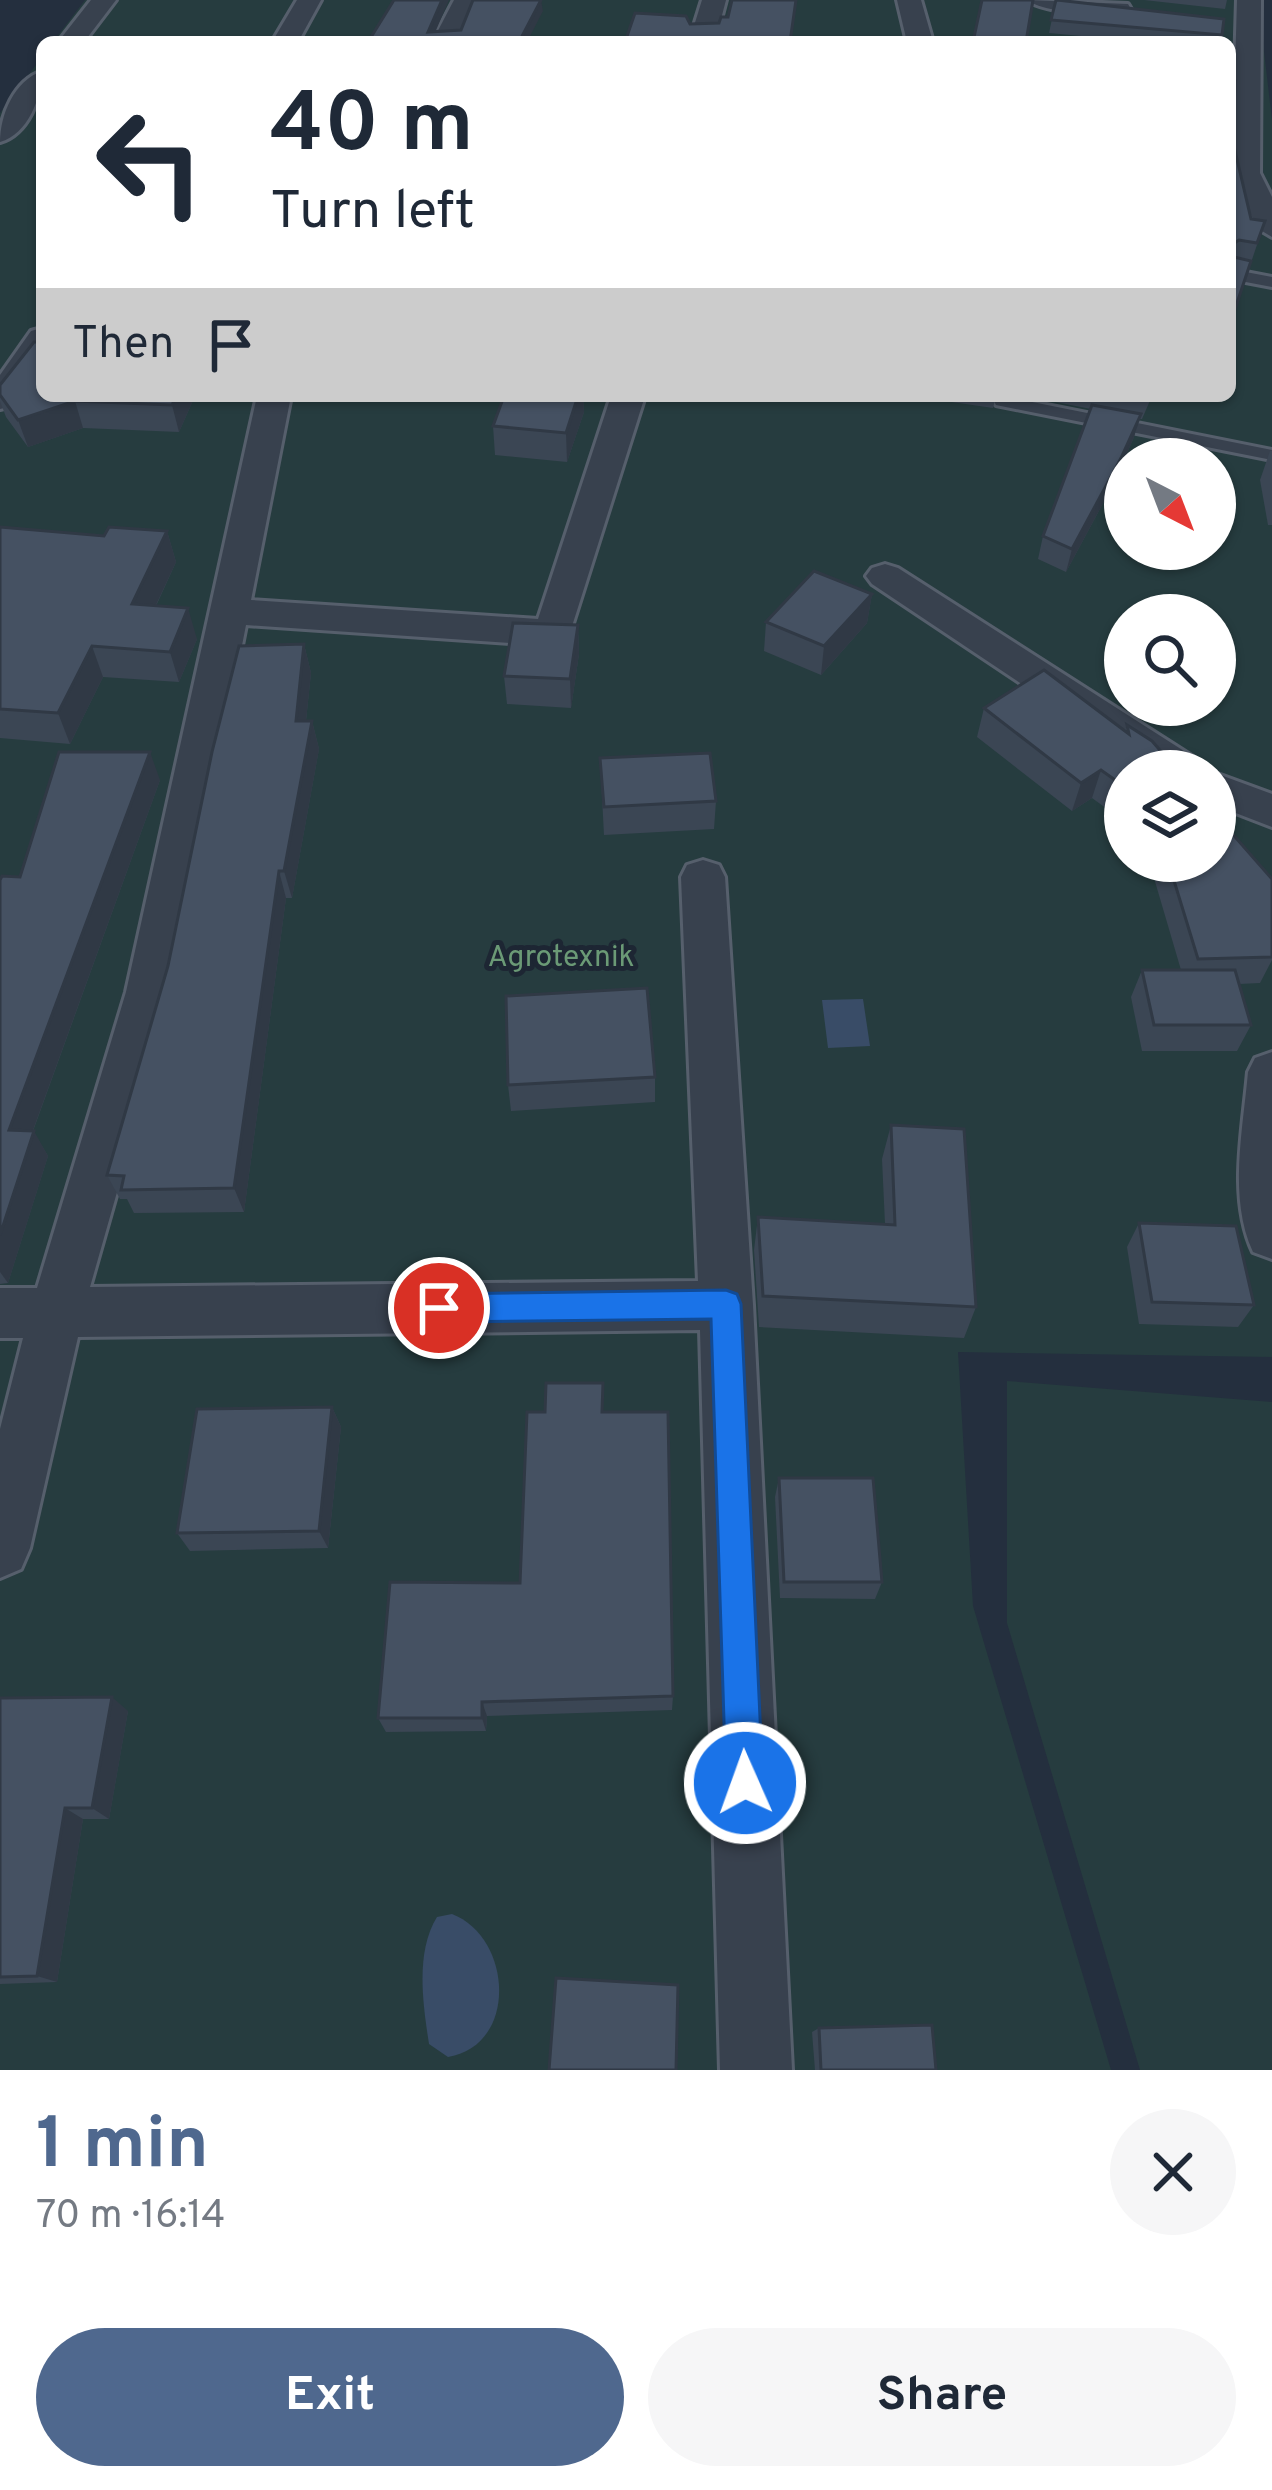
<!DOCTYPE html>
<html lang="en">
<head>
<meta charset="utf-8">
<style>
	:root { --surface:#fff; --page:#f6f6f7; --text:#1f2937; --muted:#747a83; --accent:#4f688e }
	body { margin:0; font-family:Overpass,sans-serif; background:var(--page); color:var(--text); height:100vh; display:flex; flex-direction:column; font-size:45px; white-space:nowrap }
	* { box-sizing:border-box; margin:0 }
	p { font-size:39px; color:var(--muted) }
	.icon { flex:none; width:66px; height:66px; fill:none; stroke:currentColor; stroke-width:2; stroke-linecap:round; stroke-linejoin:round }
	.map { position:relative; height:2070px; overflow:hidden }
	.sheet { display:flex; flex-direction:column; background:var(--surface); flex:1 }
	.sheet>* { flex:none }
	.guide { position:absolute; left:36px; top:36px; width:1200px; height:366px; border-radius:18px; box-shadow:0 3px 9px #0004; background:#fff; color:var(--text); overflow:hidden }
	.needle { width:78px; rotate:138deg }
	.controls { position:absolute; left:1104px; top:438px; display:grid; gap:24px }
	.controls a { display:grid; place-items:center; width:132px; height:132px; border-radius:50%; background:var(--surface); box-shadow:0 3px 9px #0004; font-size:60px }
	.pin { position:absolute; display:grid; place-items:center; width:102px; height:102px; color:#fff; margin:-51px; border:6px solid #fff; border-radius:50%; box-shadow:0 3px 12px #0007 }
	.me { position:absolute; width:132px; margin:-66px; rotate:358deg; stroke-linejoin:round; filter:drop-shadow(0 0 9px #0008) }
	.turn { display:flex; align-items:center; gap:42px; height:252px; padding:0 36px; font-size:54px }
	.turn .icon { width:156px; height:156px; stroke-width:2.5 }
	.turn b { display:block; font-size:84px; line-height:102px }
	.then { display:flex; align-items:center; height:114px; padding:0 36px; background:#0003; gap:24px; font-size:45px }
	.round { display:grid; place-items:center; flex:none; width:126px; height:126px; border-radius:63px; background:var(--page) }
	.head { display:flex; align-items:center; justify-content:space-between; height:204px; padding:0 36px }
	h1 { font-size:72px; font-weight:700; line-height:90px; color:var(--accent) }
	.cta { display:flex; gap:24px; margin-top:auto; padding:24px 36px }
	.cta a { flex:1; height:138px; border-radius:72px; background:var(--accent); color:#fff; font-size:48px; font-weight:700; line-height:138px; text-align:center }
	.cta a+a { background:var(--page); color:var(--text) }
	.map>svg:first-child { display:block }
	.green { fill:#263c3f; fill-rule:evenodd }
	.water { fill:#394c67 }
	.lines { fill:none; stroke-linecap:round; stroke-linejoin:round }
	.lane-casing { stroke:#565f6c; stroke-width:6 }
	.street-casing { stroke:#565f6c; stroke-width:6 }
	.lane { fill:#38414e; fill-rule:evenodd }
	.street { fill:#38414e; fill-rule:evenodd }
	.wall { fill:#3b4654 }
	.shaded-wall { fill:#303945 }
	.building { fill:#455162; stroke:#303945; stroke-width:3 }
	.route { fill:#1a73e8; stroke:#114b97; stroke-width:3 }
	.labels { text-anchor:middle; stroke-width:10; stroke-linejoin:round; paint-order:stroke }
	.park-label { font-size:30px; fill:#6b9a76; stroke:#1d2633 }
</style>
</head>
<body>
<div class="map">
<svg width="1272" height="2070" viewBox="0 0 1272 2070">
	<rect width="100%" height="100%" fill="#242f3e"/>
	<!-- green -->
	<g class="green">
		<path d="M85,0H1258L1272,120V1357L958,1352L973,1606L1111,2070H0V113L42,57V396H1230V42H53ZM1125,459H1215V549H1125ZM1125,615H1215V705H1125ZM1125,771H1215V861H1125Z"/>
		<polygon points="1007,1381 1272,1402 1272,2070 1140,2070 1007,1623"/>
	</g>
	<!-- water -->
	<g class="water">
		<polygon points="863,999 870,1046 828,1048 822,1000"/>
		<path d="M452,1914C512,1937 519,2045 448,2057L429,2044C423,2005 415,1952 437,1917Z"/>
	</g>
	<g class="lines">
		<defs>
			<g id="lane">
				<polygon points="1230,269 1272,277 1272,287 1230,279"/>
				<polygon points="1002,396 1272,450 1272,460 996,405 994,401"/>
			</g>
			<g id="street">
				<polygon points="91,0 116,0 84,42 58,42"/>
				<polygon points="297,0 321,0 298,42 272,42"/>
				<polygon points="454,0 478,0 458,42 432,42"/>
				<polygon points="702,0 726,0 715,42 689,42"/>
				<polygon points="897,0 921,0 933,42 907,42"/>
				<path d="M1027,0L1128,4L1131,9C1117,21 1041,12 1027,0Z"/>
				<polygon points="1237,0 1261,0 1260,173 1272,197 1272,237 1257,228 1232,173"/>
				<path d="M42,71C42,97 28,134 0,142C0,115 14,81 42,71Z"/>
				<polygon points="42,328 42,362 12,406 0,409 0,375 31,331"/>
				<polygon points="257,396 291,396 251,600 538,619 611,396 645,396 567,642 553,646 246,625 174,992 90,1287 698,1281 681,877 687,865 703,860 719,865 725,877 753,1305 792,2070 720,2070 700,1330 78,1337 30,1548 21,1569 0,1578 0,1429 23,1338 0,1338 0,1288 37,1288 126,992"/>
				<polygon points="885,564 898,568 1198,760 1204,771 1152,771 872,584 866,576 872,568"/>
				<polygon points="1215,773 1272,794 1272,827 1215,805"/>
				<path d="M1272,1052V1259L1253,1252C1228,1198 1243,1130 1248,1072L1255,1058Z"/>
			</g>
		</defs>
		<!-- lane casing -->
		<use href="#lane" class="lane-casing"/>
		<!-- street casing -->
		<use href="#street" class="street-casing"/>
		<!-- lane -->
		<use href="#lane" class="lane"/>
		<!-- street -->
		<use href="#street" class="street"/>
	</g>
	<!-- wall -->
	<g class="wall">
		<polygon points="1056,0 1224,19 1220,42 1144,42 1049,33"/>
		<polygon points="1144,0 1227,0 1225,9"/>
		<polygon points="1233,142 1251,219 1265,221 1230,325"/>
		<polygon points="0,385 195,396 179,432 83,428 28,447 6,417 0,401"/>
		<polygon points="504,396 583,396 584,412 567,462 495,455 493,426"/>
		<polygon points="946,396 996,396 993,408 945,401"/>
		<polygon points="1025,396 1152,396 1142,419 1139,419 1134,437 1115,481 1066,572 1038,559 1043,536 1091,409"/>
		<polygon points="1270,451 1272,451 1272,525 1268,525 1260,480"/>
		<polygon points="0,527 104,536 167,531 176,562 156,606 197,639 179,682 103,677 70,744 0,738"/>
		<polygon points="872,594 867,623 821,675 764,651 766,622"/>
		<polygon points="578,625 579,654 571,708 507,704 504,676"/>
		<polygon points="304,644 311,673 306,721 312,721 319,749 292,898 286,898 244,1212 134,1213 127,1199 120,1199 107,1175"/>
		<polygon points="984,708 1125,730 1127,725 1152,741 1125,771 1125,822 1092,798 1072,811 977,737"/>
		<polygon points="600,758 716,801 714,829 604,835"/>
		<polygon points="160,780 33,1131 48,1156 8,1283 0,1284 0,880 20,877"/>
		<polygon points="1149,861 1215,861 1272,879 1272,960 1260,983 1239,984 1251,1025 1237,1051 1142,1051 1131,997 1142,970 1181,970"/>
		<polygon points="655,1077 655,1102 511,1111 508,1085"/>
		<polygon points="891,1125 976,1307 964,1338 759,1327 754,1250 758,1217 885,1224 882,1159"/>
		<polygon points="1139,1223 1254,1305 1238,1327 1139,1324 1127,1247"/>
		<polygon points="332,1407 341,1427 328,1548 190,1551 177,1533"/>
		<polygon points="604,1412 673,1696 672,1710 487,1716 486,1731 386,1732 378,1718 520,1583"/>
		<polygon points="779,1478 882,1582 875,1599 780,1598 775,1497"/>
		<polygon points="0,1698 128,1711 109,1819 83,1819 57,1982 0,1984"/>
		<polygon points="819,2028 936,2070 815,2070 812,2032"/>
	</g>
	<!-- shaded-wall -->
	<g class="shaded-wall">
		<polygon points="442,0 449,0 431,42 428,32"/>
		<polygon points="541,0 543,11 527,42 519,42"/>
		<polygon points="176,396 195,396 179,432 172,405"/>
		<polygon points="578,396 583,396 584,412 567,462 566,433"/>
		<polygon points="75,401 83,428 28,447 18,420"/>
		<polygon points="1141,414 1134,437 1115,481 1066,572 1072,549"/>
		<polygon points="167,531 176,562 142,635 132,604"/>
		<polygon points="872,594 867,623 821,675 824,646"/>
		<polygon points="188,608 197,639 179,682 170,652"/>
		<polygon points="578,625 579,654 571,708 570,679"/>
		<polygon points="304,644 311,673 303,749 296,721"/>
		<polygon points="92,646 103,677 70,744 58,713"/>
		<polygon points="312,721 319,749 292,898 284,871"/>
		<polygon points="150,752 160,780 24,1155 9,1130"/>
		<polygon points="1101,770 1092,798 1072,811 1081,783"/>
		<polygon points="279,871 286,898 244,1212 234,1188"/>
		<polygon points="34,1131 48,1156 8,1283 0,1272 0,1235"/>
		<polygon points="332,1407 341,1427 328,1548 319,1531"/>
		<polygon points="112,1697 128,1711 109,1819 92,1808"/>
		<polygon points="482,1702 487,1716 486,1731 482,1718"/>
		<polygon points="65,1808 83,1819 57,1982 37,1976"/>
	</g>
	<!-- building -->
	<g class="building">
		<polygon points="394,0 442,0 428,32 461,30 473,0 541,0 519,42 368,42"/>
		<polygon points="732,0 796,0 790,42 625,42 635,13 686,16 690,24 719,23 721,17 728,17"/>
		<polygon points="982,0 1033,0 1026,42 973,42"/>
		<polygon points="1056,0 1057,0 1224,19 1222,35 1051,20"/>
		<polygon points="1230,80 1235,81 1233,142 1251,219 1265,221 1257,243 1239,240 1233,244 1234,257 1251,261 1230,324"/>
		<polygon points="34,342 42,342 42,396 176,396 172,405 75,401 18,420 0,395 0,385"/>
		<polygon points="504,396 578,396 566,433 493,426"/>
		<polygon points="1092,405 1141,414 1121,458 1072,549 1043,536"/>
		<polygon points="0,527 104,536 109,527 167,531 132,604 188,608 170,652 92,646 58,713 0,709"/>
		<polygon points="814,571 872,594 824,646 766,622"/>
		<polygon points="513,623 578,625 570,679 504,676"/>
		<polygon points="304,644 296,721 312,721 284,871 279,871 234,1188 121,1190 124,1176 107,1175 168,966 212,752 239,646"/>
		<polygon points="1044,670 1129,734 1127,725 1152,741 1178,771 1125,771 1125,787 1101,770 1081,783 984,708"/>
		<polygon points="59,752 150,752 9,1130 34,1131 0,1235 0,880 2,876 20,877"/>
		<polygon points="710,753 716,801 604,807 600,758"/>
		<polygon points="1215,814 1272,879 1272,957 1198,959 1168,861 1215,861"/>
		<polygon points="1142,970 1235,970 1251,1025 1154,1025"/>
		<polygon points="647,988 655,1077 508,1085 506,996"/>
		<polygon points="891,1125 964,1129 976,1307 763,1296 758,1217 895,1225"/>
		<polygon points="1139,1223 1236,1226 1254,1305 1152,1302"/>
		<polygon points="546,1383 603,1383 602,1412 668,1412 673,1696 482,1702 482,1718 378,1718 390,1582 520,1583 527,1412 545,1412"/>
		<polygon points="332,1407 319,1531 177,1533 197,1409"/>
		<polygon points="779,1478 873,1478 882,1582 784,1582"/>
		<polygon points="112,1697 92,1808 65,1808 37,1976 0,1977 0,1698"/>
		<polygon points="556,1978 678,1985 676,2070 549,2070"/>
		<polygon points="932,2025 936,2070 821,2070 819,2028"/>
	</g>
	<!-- route -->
	<polygon class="route" points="726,1290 737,1294 741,1304 763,1783 758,1796 745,1801 732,1796 726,1783 711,1319 439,1322 428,1318 423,1308 428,1298 439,1294"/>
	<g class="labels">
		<!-- park labels -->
		<g class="park-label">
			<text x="561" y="966">Agrotexnik</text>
		</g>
	</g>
</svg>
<div class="controls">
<a><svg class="needle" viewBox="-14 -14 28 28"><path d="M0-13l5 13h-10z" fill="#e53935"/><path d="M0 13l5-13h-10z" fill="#747a83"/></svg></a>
<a><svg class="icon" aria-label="search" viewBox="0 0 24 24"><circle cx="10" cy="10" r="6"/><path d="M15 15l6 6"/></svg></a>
<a><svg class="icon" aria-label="layers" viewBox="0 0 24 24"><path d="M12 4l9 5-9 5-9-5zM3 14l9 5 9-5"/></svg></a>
</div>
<div class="pin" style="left:439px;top:1308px;background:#d93025"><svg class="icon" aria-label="arrive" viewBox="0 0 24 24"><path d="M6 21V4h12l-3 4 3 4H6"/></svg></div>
<svg class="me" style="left:745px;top:1783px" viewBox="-20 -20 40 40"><circle r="17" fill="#1a73e8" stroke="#fff" stroke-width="3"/><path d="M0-11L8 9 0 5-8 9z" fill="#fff"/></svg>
<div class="guide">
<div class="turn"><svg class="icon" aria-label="left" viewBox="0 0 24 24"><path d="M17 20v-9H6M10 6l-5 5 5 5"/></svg><div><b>40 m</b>Turn left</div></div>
<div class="then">Then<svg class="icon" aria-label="arrive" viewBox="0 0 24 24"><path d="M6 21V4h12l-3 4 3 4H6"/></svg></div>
</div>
</div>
<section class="sheet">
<div class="head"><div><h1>1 min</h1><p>70 m · 16:14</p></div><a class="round"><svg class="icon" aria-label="close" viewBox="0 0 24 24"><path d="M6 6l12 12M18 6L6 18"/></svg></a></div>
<div class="cta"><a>Exit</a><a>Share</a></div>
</section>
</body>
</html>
